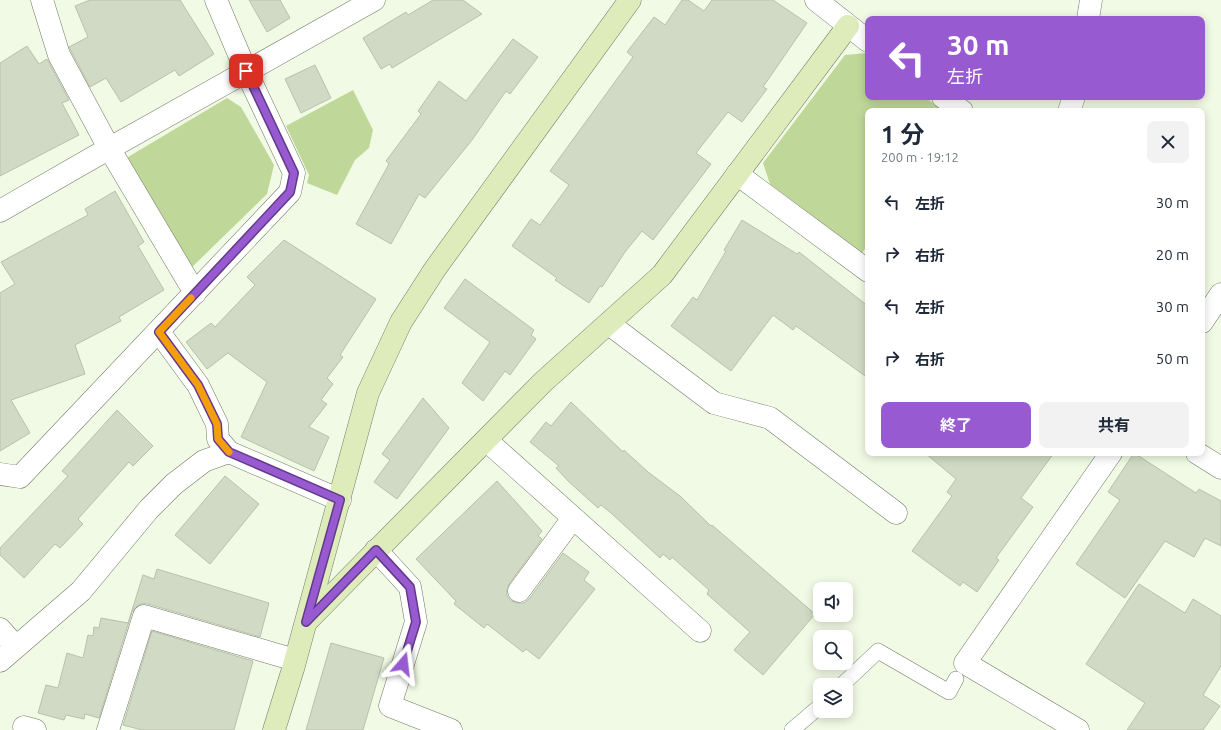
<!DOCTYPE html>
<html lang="ja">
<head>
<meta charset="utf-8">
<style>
	:root { --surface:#fff; --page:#f2f2f3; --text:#1f2937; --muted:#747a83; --accent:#985ad1 }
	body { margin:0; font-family:Ubuntu,"Noto Sans JP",sans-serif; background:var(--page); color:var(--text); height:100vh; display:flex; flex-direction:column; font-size:15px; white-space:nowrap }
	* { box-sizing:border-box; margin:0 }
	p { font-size:13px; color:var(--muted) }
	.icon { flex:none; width:22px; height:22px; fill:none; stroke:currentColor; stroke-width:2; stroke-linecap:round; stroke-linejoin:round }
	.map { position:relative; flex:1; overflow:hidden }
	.details { position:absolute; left:865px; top:108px; width:340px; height:348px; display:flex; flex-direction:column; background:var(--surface); border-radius:8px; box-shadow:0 2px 10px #0003 }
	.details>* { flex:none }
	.top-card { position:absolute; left:865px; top:16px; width:340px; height:84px; border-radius:8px; box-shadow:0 2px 10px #0003; background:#985ad1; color:#fff; overflow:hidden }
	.fabs { position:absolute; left:813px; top:582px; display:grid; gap:8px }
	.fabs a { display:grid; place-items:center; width:40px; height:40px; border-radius:8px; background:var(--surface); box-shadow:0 2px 10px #0003; font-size:20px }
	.pin { position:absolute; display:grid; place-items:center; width:34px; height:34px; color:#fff; margin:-17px; border-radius:8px; box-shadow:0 2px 6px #0006 }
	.me { position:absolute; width:44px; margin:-22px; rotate:17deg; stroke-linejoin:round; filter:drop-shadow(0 0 3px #0008) }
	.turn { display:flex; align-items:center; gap:14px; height:84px; padding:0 16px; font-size:18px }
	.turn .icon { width:52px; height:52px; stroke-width:2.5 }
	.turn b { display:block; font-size:28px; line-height:34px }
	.round { display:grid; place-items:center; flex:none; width:42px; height:42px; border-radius:8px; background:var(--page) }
	.head { display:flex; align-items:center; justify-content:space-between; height:68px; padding:0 16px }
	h1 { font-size:24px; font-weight:700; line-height:30px }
	.cta { display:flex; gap:8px; margin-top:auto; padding:8px 16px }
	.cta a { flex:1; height:46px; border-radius:8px; background:var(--accent); color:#fff; font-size:16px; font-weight:700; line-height:46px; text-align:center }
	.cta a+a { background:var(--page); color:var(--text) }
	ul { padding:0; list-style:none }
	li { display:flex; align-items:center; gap:12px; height:52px; padding:0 16px }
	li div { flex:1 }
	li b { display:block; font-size:15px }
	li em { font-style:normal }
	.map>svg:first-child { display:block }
	.green { fill:#bfd899 }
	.building { fill:#d1dac4; stroke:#b9c1ac }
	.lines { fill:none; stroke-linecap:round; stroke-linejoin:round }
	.lane-casing { stroke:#717965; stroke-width:16 }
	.street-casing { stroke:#717965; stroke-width:23 }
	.secondary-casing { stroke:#717965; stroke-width:23 }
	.lane { stroke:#fff; stroke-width:15 }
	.street { stroke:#fff; stroke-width:22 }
	.secondary { stroke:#deebbb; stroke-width:22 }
	.route-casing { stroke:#633a88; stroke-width:10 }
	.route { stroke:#985ad1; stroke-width:7 }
	.slow { stroke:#f59e0b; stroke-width:7 }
</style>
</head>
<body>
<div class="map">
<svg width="1221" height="730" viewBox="0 0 1221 730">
	<rect width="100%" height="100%" fill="#f1fae4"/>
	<!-- green -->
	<g class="green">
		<polygon points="868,53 868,97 925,97 943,111 868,111 868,245 862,253 770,184 763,163 845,55"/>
		<polygon points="353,90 373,130 369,148 355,160 337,195 307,183 309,175 286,126"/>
		<polygon points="227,98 241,107 274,165 267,194 190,269 123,160"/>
	</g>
	<!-- building -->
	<g class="building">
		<polygon points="90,0 180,0 214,54 179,76 175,70 121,102 106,78 90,87 69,47 88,37 75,6"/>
		<polygon points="249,0 280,0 290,18 267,32"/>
		<polygon points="433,0 463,0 482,14 392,68 390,64 381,69 363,38 406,12 408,15"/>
		<polygon points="682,0 688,0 704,11 712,0 773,0 807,23 763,87 767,89 742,122 728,112 696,153 711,164 653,240 642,231 625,252 602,287 600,286 589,303 555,280 557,278 512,246 531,219 540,225 569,185 550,171 633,57 627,52 654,17 665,25"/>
		<polygon points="513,39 538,57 510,94 506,91 472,140 425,198 419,194 391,244 356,224 389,164 386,161 421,114 418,111 439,81 466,101"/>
		<polygon points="27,46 39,64 47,59 69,100 62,103 79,135 0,176 0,63"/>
		<polygon points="315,65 331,98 301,113 285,79"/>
		<polygon points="115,191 144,242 138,246 164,290 119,317 121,321 75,345 85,374 11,400 30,433 0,451 0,293 15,284 1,262 88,215 85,209"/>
		<polygon points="742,220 797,254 799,252 868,306 868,378 796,326 793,330 773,315 731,371 671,326 693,297 697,300 726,251 724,250"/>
		<polygon points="284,240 376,299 340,355 343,357 327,378 333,384 321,400 327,404 309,427 329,437 314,471 241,437 267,382 228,353 207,369 186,342 211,323 215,327 255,285 247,277"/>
		<polygon points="465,279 534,330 531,335 536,339 510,375 505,371 483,401 462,383 490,342 444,308"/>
		<polygon points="423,398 449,428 397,499 374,482 390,460 382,454"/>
		<polygon points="571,402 623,452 624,450 648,472 680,496 711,526 712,525 815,614 763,675 734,650 750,632 707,594 709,590 672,557 670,560 663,554 660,558 611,513 601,505 598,508 568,481 556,468 559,466 530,442 546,422 551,426"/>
		<polygon points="117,410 153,446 133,466 129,462 78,519 83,524 60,548 55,544 24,578 0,555 0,548 68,476 62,471"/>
		<polygon points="925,453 1054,453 1021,498 1033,507 996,558 999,560 977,592 963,582 960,586 912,551 952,496 947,492 956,479"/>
		<polygon points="1134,453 1196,493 1199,489 1221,501 1221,546 1205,538 1194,557 1165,541 1125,598 1076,564 1120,500 1108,492"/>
		<polygon points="225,476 259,504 210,564 175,535"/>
		<polygon points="497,481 542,531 538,536 542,539 509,584 507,589 507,596 511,601 518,603 524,603 529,599 563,553 589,572 584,580 595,589 539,659 526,649 523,652 487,624 484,628 454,604 456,601 416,559"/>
		<polygon points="157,569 269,603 260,637 148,604 141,604 135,607 132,612 99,718 85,714 84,719 66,715 64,720 38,713 46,685 58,688 67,653 83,658 88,635 93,636 94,627 99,628 101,618 128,623 143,575 154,579"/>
		<polygon points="1139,584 1185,613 1193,599 1221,616 1221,666 1203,695 1220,706 1203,730 1127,730 1145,703 1086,664"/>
		<polygon points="152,631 253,661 234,730 142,730 123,725"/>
		<polygon points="331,643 384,658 363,730 306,730"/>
	</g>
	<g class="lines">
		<defs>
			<g id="lane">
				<polyline points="842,685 878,651 949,692 956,679"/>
				<polyline points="792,730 820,706"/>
			</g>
			<g id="street">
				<polyline points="42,0 59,55 109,148 195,293"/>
				<polyline points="816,0 868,41"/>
				<polyline points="1088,19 1091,0"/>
				<polyline points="943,97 962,111"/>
				<polyline points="1069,111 1074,97"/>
				<polyline points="737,174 868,271"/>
				<polyline points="0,211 94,157 374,0"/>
				<polyline points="1202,322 1221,294"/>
				<polyline points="609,324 714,403 770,418 896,513"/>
				<polyline points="159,332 198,385 217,424 218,439 229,452 340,500"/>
				<polyline points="486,440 700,631"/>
				<polyline points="1197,453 1221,468"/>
				<polyline points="0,474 20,477 290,192 294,173 246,71 216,0"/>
				<polyline points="376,550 410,587 416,622 390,706 451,730"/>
				<polyline points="519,591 573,518"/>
				<polyline points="0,629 16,647"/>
				<polyline points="0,661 81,591 149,509 174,484 204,461 229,452"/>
				<polyline points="24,727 35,730"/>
				<polyline points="108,730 144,616 295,660"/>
				<polyline points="1078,730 965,663 1111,453"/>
			</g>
			<g id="secondary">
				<polyline points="307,621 543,382 662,275 848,26"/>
				<polyline points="274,730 293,669 368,393 401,322 435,269 630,0"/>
			</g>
		</defs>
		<!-- lane casing -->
		<use href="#lane" class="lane-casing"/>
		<!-- street casing -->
		<use href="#street" class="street-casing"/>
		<!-- secondary casing -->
		<use href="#secondary" class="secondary-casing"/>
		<!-- lane -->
		<use href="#lane" class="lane"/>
		<!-- street -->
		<use href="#street" class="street"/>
		<!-- secondary -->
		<use href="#secondary" class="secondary"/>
	</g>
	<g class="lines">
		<defs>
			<polyline id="route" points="246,71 294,173 290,192 159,332 198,385 217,424 218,439 229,452 340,500 306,622 376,550 410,587 416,622 403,664"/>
		</defs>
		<!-- route casing -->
		<use href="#route" class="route-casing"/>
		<!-- route -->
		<use href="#route" class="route"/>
		<!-- slow -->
		<polyline class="slow" points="191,298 159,332 198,385 217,424 218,439 229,452"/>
	</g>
</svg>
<div class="fabs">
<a><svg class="icon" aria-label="sound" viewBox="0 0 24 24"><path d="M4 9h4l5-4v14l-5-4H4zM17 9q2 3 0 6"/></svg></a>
<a><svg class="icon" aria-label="search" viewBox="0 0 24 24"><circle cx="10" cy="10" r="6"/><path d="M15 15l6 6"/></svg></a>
<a><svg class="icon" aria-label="layers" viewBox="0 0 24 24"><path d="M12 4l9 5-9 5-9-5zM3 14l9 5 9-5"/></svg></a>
</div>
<div class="pin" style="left:246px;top:71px;background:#d93025"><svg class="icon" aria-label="arrive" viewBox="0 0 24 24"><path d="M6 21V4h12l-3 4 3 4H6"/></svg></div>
<svg class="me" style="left:403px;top:664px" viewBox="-20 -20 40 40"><path d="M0-17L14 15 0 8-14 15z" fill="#985ad1" stroke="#fff" stroke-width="4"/></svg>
<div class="top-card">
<div class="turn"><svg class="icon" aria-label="left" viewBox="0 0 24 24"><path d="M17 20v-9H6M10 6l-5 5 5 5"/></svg><div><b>30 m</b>左折</div></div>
</div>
<section class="details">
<div class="head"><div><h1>1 分</h1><p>200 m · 19:12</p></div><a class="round"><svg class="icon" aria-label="close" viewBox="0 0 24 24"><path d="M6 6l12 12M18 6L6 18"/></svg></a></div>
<ul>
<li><svg class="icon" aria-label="left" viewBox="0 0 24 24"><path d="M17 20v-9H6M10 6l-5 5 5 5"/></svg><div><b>左折</b></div><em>30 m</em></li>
<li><svg class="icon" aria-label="right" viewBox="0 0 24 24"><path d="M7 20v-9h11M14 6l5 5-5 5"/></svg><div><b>右折</b></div><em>20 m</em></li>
<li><svg class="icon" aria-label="left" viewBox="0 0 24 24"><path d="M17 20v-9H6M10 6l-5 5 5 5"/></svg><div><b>左折</b></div><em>30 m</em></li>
<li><svg class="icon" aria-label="right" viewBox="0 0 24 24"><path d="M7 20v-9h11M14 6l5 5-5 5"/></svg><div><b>右折</b></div><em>50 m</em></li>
</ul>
<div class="cta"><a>終了</a><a>共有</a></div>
</section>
</div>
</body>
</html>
